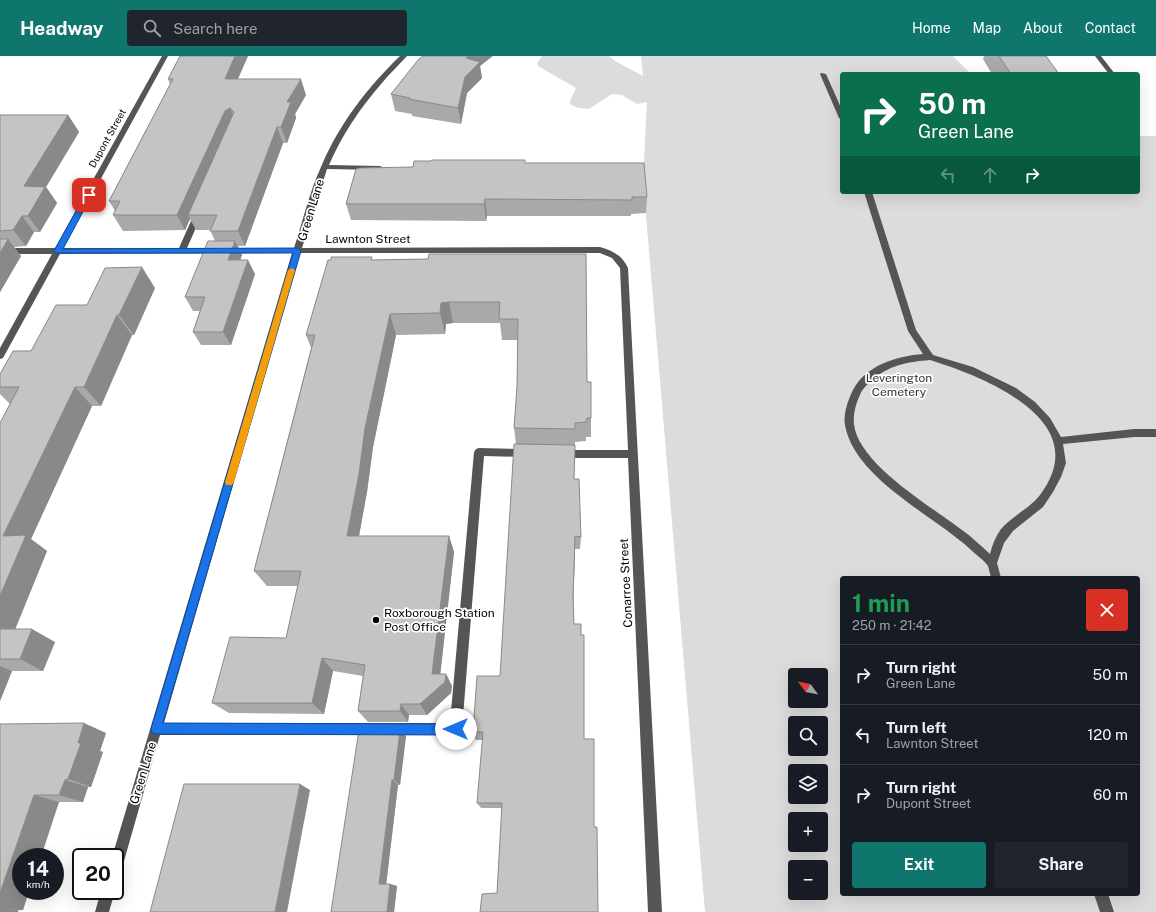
<!DOCTYPE html>
<html lang="en">
<head>
<meta charset="utf-8">
<style>
	:root { --surface:#171b24; --page:#20242c; --text:#f1f3f6; --muted:#9ea1a6; --line:#363941; --accent:#0f766e }
	body { margin:0; font-family:"Public Sans",sans-serif; background:var(--page); color:var(--text); height:100vh; display:flex; flex-direction:column; font-size:15px; white-space:nowrap }
	* { box-sizing:border-box; margin:0 }
	p { font-size:13px; color:var(--muted) }
	.icon { flex:none; width:22px; height:22px; fill:none; stroke:currentColor; stroke-width:2; stroke-linecap:round; stroke-linejoin:round }
	.map { position:relative; flex:1; overflow:hidden }
	.panel { position:absolute; left:840px; top:520px; width:300px; height:320px; display:flex; flex-direction:column; background:var(--surface); border-radius:4px; box-shadow:0 4px 16px #0002 }
	.panel>* { flex:none }
	.top-card { position:absolute; left:840px; top:16px; width:300px; height:122px; border-radius:4px; box-shadow:0 4px 16px #0002; background:#0b6e4f; color:#fff; overflow:hidden }
	.needle { width:26px; rotate:302deg }
	.buttons { position:absolute; left:788px; top:612px; display:grid; gap:8px }
	.buttons a { display:grid; place-items:center; width:40px; height:40px; border-radius:4px; background:var(--surface); box-shadow:0 4px 16px #0002; font-size:20px }
	.speed { position:absolute; left:12px; top:792px; display:flex; gap:8px; font-size:20px; font-weight:700; text-align:center }
	.speed>* { display:grid; place-content:center; width:52px; height:52px; border-radius:50%; background:var(--surface); box-shadow:0 4px 16px #0002; line-height:1 }
	.speed small { font-size:10px; font-weight:400 }
	.speed .limit { border:2px solid #111; border-radius:6px; background:#fff; color:#111 }
	.pin { position:absolute; display:grid; place-items:center; width:34px; height:34px; color:#fff; margin:-17px; border-radius:8px; box-shadow:0 2px 6px #0006 }
	.me { position:absolute; width:44px; margin:-22px; rotate:270deg; stroke-linejoin:round; filter:drop-shadow(0 0 3px #0008) }
	.turn { display:flex; align-items:center; gap:14px; height:84px; padding:0 12px; font-size:18px }
	.turn .icon { width:52px; height:52px; stroke-width:2.5 }
	.turn b { display:block; font-size:28px; line-height:34px }
	.lanes { display:flex; align-items:center; height:38px; padding:0 12px; background:#0003; justify-content:center; gap:20px; direction:ltr }
	.lanes .off { opacity:.35 }
	.round { display:grid; place-items:center; flex:none; width:42px; height:42px; border-radius:4px; background:var(--page) }
	.headline { display:flex; align-items:center; justify-content:space-between; height:68px; padding:0 12px }
	h1 { font-size:24px; font-weight:700; line-height:30px; color:#1e9e55 }
	.button { display:flex; gap:8px; margin-top:auto; padding:8px 12px }
	.button a { flex:1; height:46px; border-radius:4px; background:var(--accent); color:#fff; font-size:16px; font-weight:700; line-height:46px; text-align:center }
	.button a+a { background:var(--page); color:var(--text) }
	ul { padding:0; list-style:none }
	li { display:flex; align-items:center; gap:12px; height:60px; padding:0 12px; border-top:1px solid var(--line) }
	li div { flex:1 }
	li b { display:block; font-size:15px }
	li em { font-style:normal }
	header { display:flex; align-items:center; gap:24px; box-sizing:border-box; height:56px; padding:0 20px; background:var(--accent); color:#fff }
	header strong { font-size:19px }
	nav { display:flex; gap:22px; margin-inline-start:auto; font-size:14px }
	.search { width:280px; height:36px; background:var(--page); display:flex; align-items:center; gap:10px; box-sizing:border-box; padding:0 14px; border-radius:4px; color:var(--muted); font-size:15px }
	.map>svg:first-child { display:block }
	.green { fill:#dcdcdc; fill-rule:evenodd }
	.lines { fill:none; stroke-linecap:round; stroke-linejoin:round }
	.minor { fill:#555; fill-rule:evenodd }
	.wall { fill:#a9a9a9 }
	.shaded-wall { fill:#898989 }
	.building { fill:#c4c4c4; stroke:#898989 }
	.route { fill:#1a73e8; stroke:#114b97 }
	.slow { fill:#f59e0b }
	.poi-dot { fill:#000; stroke:#fff; stroke-width:1.5 }
	.labels { text-anchor:middle; stroke-width:3.5; stroke-linejoin:round; paint-order:stroke }
	.far-street-label { font-size:10px; fill:#000; stroke:#fff }
	.street-label { font-size:12px; fill:#000; stroke:#fff }
	.park-label { font-size:12px; fill:#333; stroke:#fff }
	.poi-label { font-size:12px; fill:#000; stroke:#fff; text-anchor:start }
</style>
</head>
<body>
<header>
<strong>Headway</strong>
<div class="search"><svg class="icon" aria-label="search" viewBox="0 0 24 24"><circle cx="10" cy="10" r="6"/><path d="M15 15l6 6"/></svg>Search here</div>
<nav><a>Home</a><a>Map</a><a>About</a><a>Contact</a></nav>
</header>
<div class="map">
<svg width="1156" height="856" viewBox="0 0 1156 856">
	<rect width="100%" height="100%" fill="#fff"/>
	<!-- green -->
	<path class="green" d="M542,0H609L615,5L643,20L641,0H953L971,18H842V136H1138V80H1156V856H705L643,124L647,46L637,48L622,39L612,38L589,53L578,52L570,48V45L576,32L538,10L537,7ZM842,522H1138V838H842ZM795,619H821V645H795ZM795,667H821V693H795ZM795,715H821V741H795ZM795,763H821V789H795ZM795,811H821V837H795Z"/>
	<g class="lines">
		<!-- minor -->
		<g class="minor">
			<path d="M162,0H168L63,192H179L195,156L199,153L203,156L187,192H294C303,165 309,137 321,111C339,68 367,32 400,0H407C399,9 390,17 382,27C360,52 342,79 329,109L380,110L384,112L380,114L327,113L302,192L600,191C613,195 622,199 628,212L662,856H648L628,402H561L558,401L556,398L558,395L561,394H628L620,212L612,202L600,197H300L164,667H450L474,396L476,393L479,392L525,393L528,394L530,397L528,400L525,401L484,400L462,673L460,677L456,679H160L122,812L120,817L115,819V801H112L292,197L60,198L3,302L0,303V292L52,198H0V192H55Z"/>
			<polygon points="1095,0 1101,0 1115,18 1109,18"/>
			<polygon points="821,17 826,18 842,54 842,64 839,62 820,18"/>
			<path d="M864,136H872L916,274L933,299L973,311L1016,332L1035,346L1050,362L1061,381L1134,373H1156V381H1134L1063,388L1066,407L1061,421L1053,436L1043,451L1013,475L1004,487L997,507L1001,522H991C990,518 989,513 988,510C984,504 975,498 970,493C933,459 854,422 845,369C843,358 848,344 853,334C866,309 897,300 923,298L908,275ZM930,304C985,321 1096,365 1040,439C1029,453 1012,460 1001,473C996,480 992,489 990,498C981,490 972,481 962,474C932,451 858,408 854,368C853,358 856,347 860,339C862,333 867,329 871,325C889,309 907,306 930,304Z"/>
			<polygon points="101,835 115,835 109,856 95,856"/>
			<polygon points="1094,838 1108,838 1114,856 1100,856"/>
		</g>
	</g>
	<!-- wall -->
	<g class="wall">
		<polygon points="248,0 238,23 306,39 295,58 296,62 287,87 283,87 245,190 238,190 242,199 240,204 255,218 231,289 201,289 193,276 200,255 193,255 185,241 215,185 210,174 196,174 190,163 185,174 123,175 113,159 115,155 109,145 170,28 168,23"/>
		<polygon points="984,0 1046,0 1059,18 992,18 983,3"/>
		<polygon points="480,10 482,22 467,37 461,68 412,60 412,58 395,55 391,38"/>
		<polygon points="68,59 79,76 46,131 57,147 40,176 34,176 26,190 14,191 21,200 0,236 0,60"/>
		<polygon points="525,107 647,141 646,157 631,158 631,160 487,160 486,165 351,164 346,148 413,111"/>
		<polygon points="586,198 587,326 591,362 591,381 586,381 586,385 575,386 574,423 581,481 580,493 575,493 573,550 497,837 502,752 481,752 477,747 483,684 476,684 473,676 500,620 516,388 514,372 517,331 518,284 502,284 500,267 453,267 446,268 445,278 396,279 373,391 367,436 359,480 449,480 454,496 440,618 446,618 452,630 451,637 427,659 409,659 408,666 368,666 358,655 363,620 333,615 324,658 229,657 212,647 286,582 298,530 267,530 254,515 311,292 306,279 372,201 372,204 428,203"/>
		<polygon points="155,232 134,279 132,279 101,350 92,350 31,483 47,495 15,573 55,586 43,615 12,615 0,645 0,367 10,348 0,338 0,318 31,295 87,249"/>
		<polygon points="0,668 106,677 100,695 103,696 91,731 88,731 83,746 59,746 21,835 29,835 23,854 0,856"/>
		<polygon points="400,674 406,680 400,729 398,729 386,828 390,828 397,830 394,856 331,856"/>
	</g>
	<!-- shaded-wall -->
	<g class="shaded-wall">
		<polygon points="235,0 248,0 231,38 225,23"/>
		<polygon points="469,0 493,0 480,10 482,22 467,37 461,68 458,52 466,2"/>
		<polygon points="301,23 306,39 295,58 296,62 287,87 281,71 287,46"/>
		<polygon points="230,52 237,68 188,159 190,163 185,174 177,159 225,55"/>
		<polygon points="68,59 79,76 46,131 57,147 40,176 28,160 24,130"/>
		<polygon points="277,71 283,87 245,190 238,175"/>
		<polygon points="485,143 487,160 486,165 484,148"/>
		<polygon points="22,160 34,176 26,190 13,174"/>
		<polygon points="8,183 21,200 0,236 0,197"/>
		<polygon points="235,185 242,199 235,218 228,204"/>
		<polygon points="248,204 255,218 231,289 223,276"/>
		<polygon points="142,211 155,232 134,279 119,259"/>
		<polygon points="449,246 453,267 446,268 445,278 440,257 441,247"/>
		<polygon points="390,258 396,279 373,391 367,436 356,496 347,480 365,372"/>
		<polygon points="117,259 132,279 101,350 84,331"/>
		<polygon points="75,331 92,350 31,483 47,495 10,586 0,581 0,540 3,480"/>
		<polygon points="449,480 454,496 439,630 432,618"/>
		<polygon points="575,480 575,493 573,553 573,542"/>
		<polygon points="32,573 55,586 43,615 20,603"/>
		<polygon points="322,602 333,615 324,658 312,647"/>
		<polygon points="0,610 12,615 0,645"/>
		<polygon points="446,618 452,630 451,637 427,659 420,648"/>
		<polygon points="401,648 409,659 408,666 400,655"/>
		<polygon points="84,667 106,677 100,695 103,696 91,731 68,723 78,687"/>
		<polygon points="400,674 406,680 400,729 394,724"/>
		<polygon points="65,724 88,731 83,746 59,739"/>
		<polygon points="392,724 398,729 386,830 379,828"/>
		<polygon points="300,728 310,734 287,856 275,856"/>
		<polygon points="34,739 59,746 41,801 21,801 21,835 29,835 23,854 0,853 0,837"/>
		<polygon points="390,828 397,830 394,856 387,856"/>
		<polygon points="0,853 18,854 18,856 0,856"/>
	</g>
	<!-- building -->
	<g class="building">
		<polygon points="180,0 235,0 225,23 301,23 287,46 291,46 281,71 277,71 238,175 210,175 217,159 188,159 234,56 230,52 225,55 177,159 113,159 120,145 109,145 173,23 168,23"/>
		<polygon points="423,0 469,0 466,2 480,6 465,21 458,52 409,43 410,42 391,38 418,4"/>
		<polygon points="999,0 1046,0 1059,18 1011,18"/>
		<polygon points="0,59 68,59 24,130 45,131 28,160 22,160 13,174 0,175"/>
		<polygon points="432,104 525,104 525,107 644,107 647,141 632,141 632,144 485,143 484,148 346,148 356,113 360,112 413,111 414,105 431,105"/>
		<polygon points="0,183 8,183 0,197"/>
		<polygon points="208,185 235,185 228,204 248,204 223,276 193,276 205,241 185,241"/>
		<polygon points="429,198 586,198 587,326 591,326 591,362 587,362 586,366 575,367 575,373 514,372 517,331 518,263 499,263 500,246 449,246 441,247 440,257 390,258 365,372 359,418 347,480 449,480 432,618 446,618 445,626 420,648 401,648 400,655 358,655 365,609 322,602 312,647 212,647 230,581 286,582 301,515 254,515 315,279 306,279 328,204 331,204 331,201 372,201 371,204 428,203"/>
		<polygon points="142,211 119,259 117,259 84,331 75,331 3,480 26,479 0,540 0,367 19,331 0,331 0,318 13,295 31,295 56,249 87,249 105,212"/>
		<polygon points="514,388 575,389 574,423 579,423 581,481 575,480 573,542 574,568 581,568 581,579 584,579 584,683 594,683 594,771 597,771 598,856 480,856 482,838 497,837 502,747 477,747 483,676 473,676 477,620 500,620"/>
		<polygon points="0,573 32,573 20,603 0,603"/>
		<polygon points="84,667 78,687 81,687 68,723 65,724 59,739 34,739 0,837 0,668"/>
		<polygon points="359,674 400,674 394,724 392,724 379,828 390,828 387,856 331,856"/>
		<polygon points="184,728 300,728 275,856 150,856"/>
	</g>
	<!-- route -->
	<polygon class="route" points="86,137 89,137 92,139 63,193 297,192 301,195 163,667 456,668 460,669 461,673 460,677 456,679 156,678 152,677 151,673 293,197 55,197 54,195"/>
	<!-- slow -->
	<polygon class="slow" points="292,212 295,214 234,426 232,429 226,429 225,426 288,214"/>
	<!-- markers -->
	<circle class="poi-dot" cx="376" cy="564" r="4"/>
	<g class="labels">
		<!-- far-street labels -->
		<g class="far-street-label">
			<text transform="translate(107 82) rotate(-61)" y="4">Dupont Street</text>
		</g>
		<!-- street labels -->
		<g class="street-label">
			<text transform="translate(311 154) rotate(-73)" y="4">Green Lane</text>
			<text x="368" y="187">Lawnton Street</text>
			<text transform="translate(626 527) rotate(-93)" y="4">Conarroe Street</text>
			<text transform="translate(143 717) rotate(-73)" y="4">Green Lane</text>
		</g>
		<!-- park labels -->
		<g class="park-label">
			<text x="899" y="326">Leverington<tspan x="899" dy="14">Cemetery</tspan></text>
		</g>
		<!-- poi labels -->
		<g class="poi-label">
			<text x="384" y="561">Roxborough Station<tspan x="384" dy="14">Post Office</tspan></text>
		</g>
	</g>
</svg>
<div class="buttons">
<a><svg class="needle" viewBox="-14 -14 28 28"><path d="M0-13l5 13h-10z" fill="#e53935"/><path d="M0 13l5-13h-10z" fill="#9ea1a6"/></svg></a>
<a><svg class="icon" aria-label="search" viewBox="0 0 24 24"><circle cx="10" cy="10" r="6"/><path d="M15 15l6 6"/></svg></a>
<a><svg class="icon" aria-label="layers" viewBox="0 0 24 24"><path d="M12 4l9 5-9 5-9-5zM3 14l9 5 9-5"/></svg></a>
<a>+</a>
<a>−</a>
</div>
<div class="speed"><div>14<small>km/h</small></div><div class="limit">20</div></div>
<div class="pin" style="left:89px;top:139px;background:#d93025"><svg class="icon" aria-label="arrive" viewBox="0 0 24 24"><path d="M6 21V4h12l-3 4 3 4H6"/></svg></div>
<svg class="me" style="left:456px;top:673px" viewBox="-20 -20 40 40"><circle r="19" fill="#fff"/><path d="M0-13L10 11 0 6-10 11z" fill="#1a73e8"/></svg>
<div class="top-card">
<div class="turn"><svg class="icon" aria-label="right" viewBox="0 0 24 24"><path d="M7 20v-9h11M14 6l5 5-5 5"/></svg><div><b>50 m</b>Green Lane</div></div>
<div class="lanes"><svg class="icon off" aria-label="left" viewBox="0 0 24 24"><path d="M17 20v-9H6M10 6l-5 5 5 5"/></svg><svg class="icon off" aria-label="ahead" viewBox="0 0 24 24"><path d="M12 20V5M6 11l6-6 6 6"/></svg><svg class="icon" aria-label="right" viewBox="0 0 24 24"><path d="M7 20v-9h11M14 6l5 5-5 5"/></svg></div>
</div>
<section class="panel">
<div class="headline"><div><h1>1 min</h1><p>250 m · 21:42</p></div><a class="round" style="background:#d93025;color:#fff"><svg class="icon" aria-label="close" viewBox="0 0 24 24"><path d="M6 6l12 12M18 6L6 18"/></svg></a></div>
<ul>
<li><svg class="icon" aria-label="right" viewBox="0 0 24 24"><path d="M7 20v-9h11M14 6l5 5-5 5"/></svg><div><b>Turn right</b><p>Green Lane</p></div><em>50 m</em></li>
<li><svg class="icon" aria-label="left" viewBox="0 0 24 24"><path d="M17 20v-9H6M10 6l-5 5 5 5"/></svg><div><b>Turn left</b><p>Lawnton Street</p></div><em>120 m</em></li>
<li><svg class="icon" aria-label="right" viewBox="0 0 24 24"><path d="M7 20v-9h11M14 6l5 5-5 5"/></svg><div><b>Turn right</b><p>Dupont Street</p></div><em>60 m</em></li>
</ul>
<div class="button"><a>Exit</a><a>Share</a></div>
</section>
</div>
</body>
</html>
